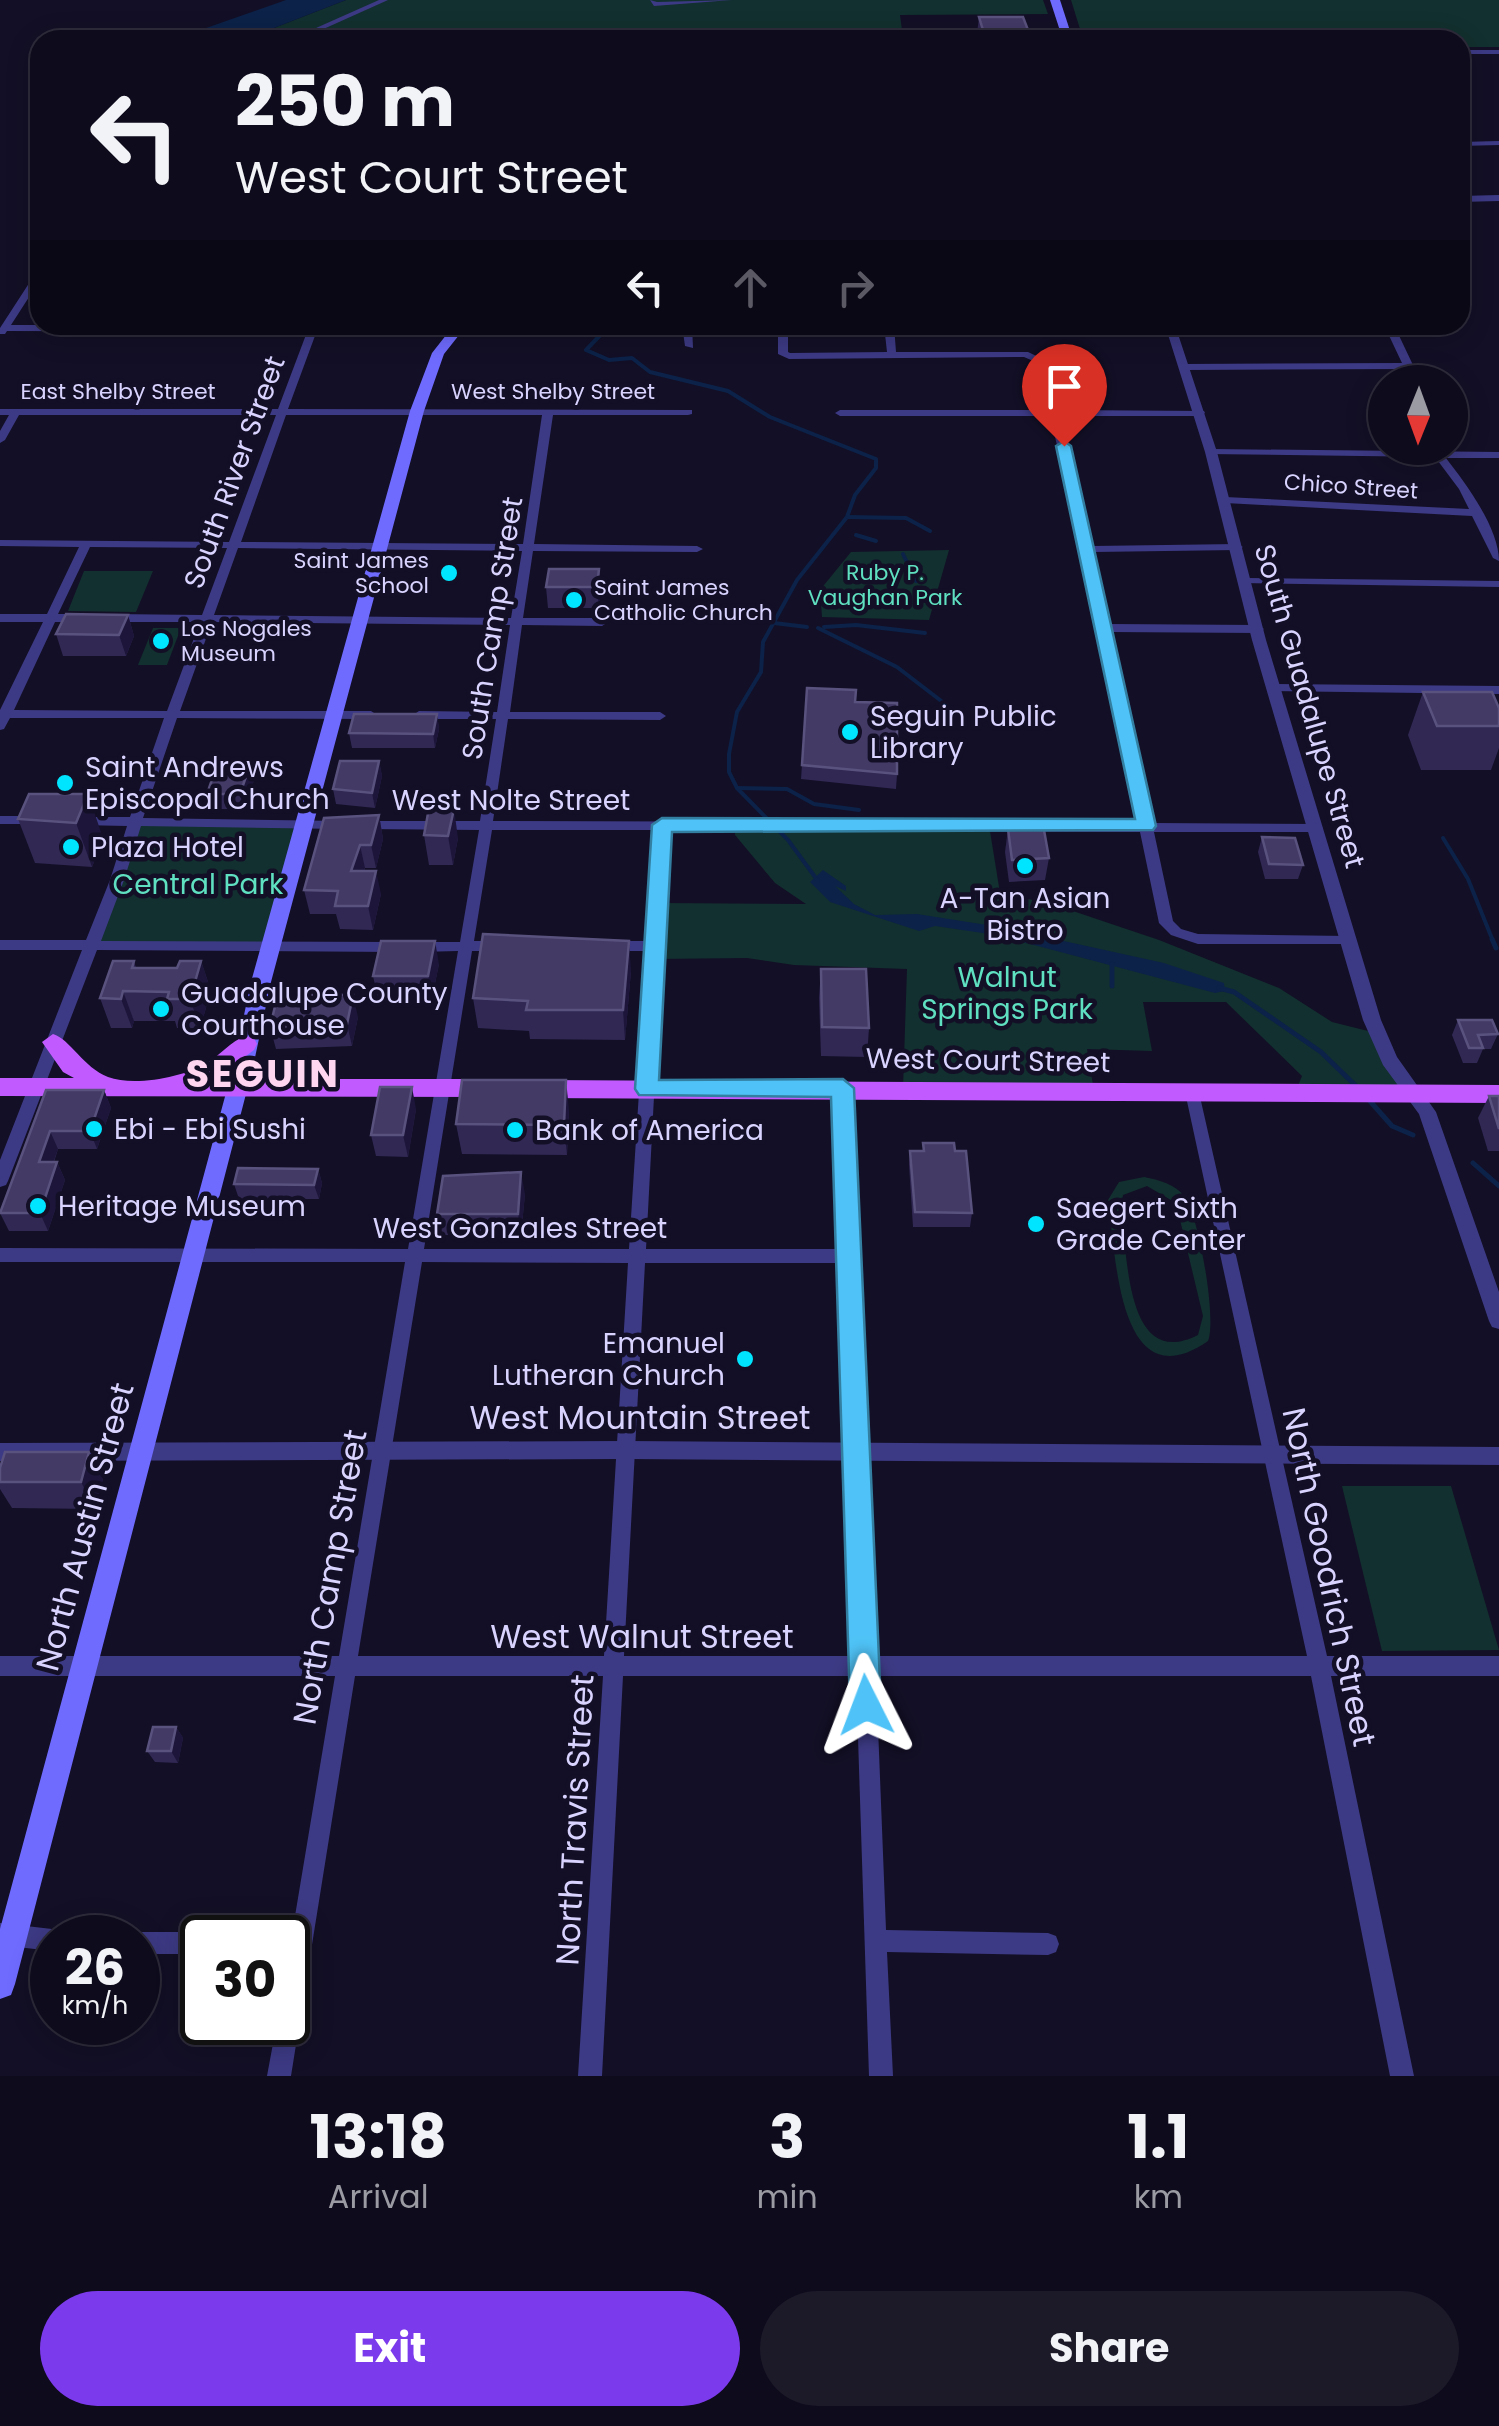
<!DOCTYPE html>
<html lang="en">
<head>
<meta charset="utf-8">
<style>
	:root { --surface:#0e0b1c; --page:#1c1929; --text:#f1f3f6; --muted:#9b9ba3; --line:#2e2b3b; --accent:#7c3aed }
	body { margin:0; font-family:Poppins,sans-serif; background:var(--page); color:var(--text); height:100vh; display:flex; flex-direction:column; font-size:38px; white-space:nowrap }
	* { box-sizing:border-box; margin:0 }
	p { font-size:32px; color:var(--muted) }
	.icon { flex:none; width:55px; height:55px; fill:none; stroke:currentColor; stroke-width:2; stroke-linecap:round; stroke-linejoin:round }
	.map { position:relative; height:2076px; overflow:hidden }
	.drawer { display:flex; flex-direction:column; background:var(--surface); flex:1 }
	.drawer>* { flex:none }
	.guide { position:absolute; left:30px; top:30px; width:1440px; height:305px; border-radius:30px; box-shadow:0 5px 25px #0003,0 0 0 2px var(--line); background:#0e0b1c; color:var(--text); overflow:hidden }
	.needle { width:65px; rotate:181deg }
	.buttons { position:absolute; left:1368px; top:365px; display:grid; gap:20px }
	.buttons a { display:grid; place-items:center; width:100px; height:100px; border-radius:50%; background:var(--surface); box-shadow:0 5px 25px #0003,0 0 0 2px var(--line); font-size:50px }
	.speed { position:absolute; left:30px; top:1915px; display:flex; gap:20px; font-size:50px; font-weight:700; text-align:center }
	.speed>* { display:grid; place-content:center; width:130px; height:130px; border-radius:50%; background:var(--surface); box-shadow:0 5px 25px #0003,0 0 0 2px var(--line); line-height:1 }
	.speed small { font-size:25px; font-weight:400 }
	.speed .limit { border:5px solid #111; border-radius:15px; background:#fff; color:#111 }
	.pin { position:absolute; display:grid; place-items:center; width:85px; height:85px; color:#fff; margin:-102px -42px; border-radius:50% 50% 50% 0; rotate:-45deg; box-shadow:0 0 10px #0007 }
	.pin .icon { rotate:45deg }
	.me { position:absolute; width:110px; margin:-55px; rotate:357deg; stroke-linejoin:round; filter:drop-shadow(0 0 8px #0008) }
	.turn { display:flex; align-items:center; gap:35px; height:210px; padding:0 40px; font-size:45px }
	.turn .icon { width:130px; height:130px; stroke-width:2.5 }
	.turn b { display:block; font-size:70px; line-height:85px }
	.lanes { display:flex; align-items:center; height:95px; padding:0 40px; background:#0003; justify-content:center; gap:50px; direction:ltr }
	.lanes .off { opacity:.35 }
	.eta { display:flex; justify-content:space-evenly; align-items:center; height:170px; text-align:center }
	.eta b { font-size:60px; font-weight:700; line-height:70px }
	.action { display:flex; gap:20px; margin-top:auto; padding:20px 40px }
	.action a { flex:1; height:115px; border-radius:60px; background:var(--accent); color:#fff; font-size:40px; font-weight:700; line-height:115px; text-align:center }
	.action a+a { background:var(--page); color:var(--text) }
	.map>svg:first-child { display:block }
	.green { fill:#12302f; fill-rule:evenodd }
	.water { fill:#0c2248 }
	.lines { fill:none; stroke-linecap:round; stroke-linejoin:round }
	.stream-far1 { stroke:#0c2248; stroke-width:4 }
	.stream { stroke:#0c2248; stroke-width:5 }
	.minor { fill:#3d3a85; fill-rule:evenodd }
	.tertiary { fill:#3d3a85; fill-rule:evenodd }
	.secondary { fill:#6f6bff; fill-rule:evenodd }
	.primary { fill:#c25bff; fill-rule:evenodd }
	.wall { fill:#312854 }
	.shaded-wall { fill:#1d163a }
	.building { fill:#433a66; stroke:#5a527e; stroke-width:2.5 }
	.route { fill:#4fc3f7; stroke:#337fa1; stroke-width:2.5 }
	.poi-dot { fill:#00e5ff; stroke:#130f26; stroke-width:4 }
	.labels { text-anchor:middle; stroke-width:9; stroke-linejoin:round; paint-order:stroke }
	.far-street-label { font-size:22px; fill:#d9d4ff; stroke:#130f26 }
	.far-poi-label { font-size:22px; fill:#d9d4ff; stroke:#130f26; text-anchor:start }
	.far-park-label { font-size:22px; fill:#5fe0c0; stroke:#130f26 }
	.street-label { font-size:28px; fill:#d9d4ff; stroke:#130f26 }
	.poi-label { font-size:28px; fill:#d9d4ff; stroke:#130f26; text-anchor:start }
	.park-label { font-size:28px; fill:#5fe0c0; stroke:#130f26 }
	.near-street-label { font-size:32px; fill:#d9d4ff; stroke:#130f26 }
	.district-label { font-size:38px; font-weight:bold; letter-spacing:2.5px; fill:#ffd6f0; stroke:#130f26 }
</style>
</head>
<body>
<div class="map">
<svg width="1499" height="2076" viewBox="0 0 1499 2076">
	<rect width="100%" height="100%" fill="#130f26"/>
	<!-- green -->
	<g class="green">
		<polygon points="346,0 1043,0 1048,14 900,15 903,38 243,40"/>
		<polygon points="1071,0 1499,0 1499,47 1460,47 1460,40 1167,40 1161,29 1080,29"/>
		<polygon points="949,550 929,620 822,617 820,590 851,552"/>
		<polygon points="84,571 153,571 136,612 68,611"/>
		<polygon points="153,628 181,628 167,665 138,665"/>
		<polygon points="135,821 306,825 271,947 91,946"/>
		<polygon points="735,825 989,825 1000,893 1052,904 1159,940 1279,988 1332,1022 1376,1033 1415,1093 1295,1093 1302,1076 1226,1002 1143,1002 1152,1051 1087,1049 1094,1091 903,1088 907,969 794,965 747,958 654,959 658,903 806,904 775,883 735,835"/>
		<path d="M1144,1177C1159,1180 1175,1184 1185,1197C1199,1217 1217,1320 1208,1341C1117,1404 1116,1251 1108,1200L1119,1182ZM1147,1186L1176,1203L1203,1316L1198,1335C1125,1372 1128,1254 1121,1210L1123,1195Z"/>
		<polygon points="1342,1486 1451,1486 1499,1650 1382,1651"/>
	</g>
	<!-- water -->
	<g class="water">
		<polygon points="286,0 346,0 243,40 172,40"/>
		<polygon points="823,870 846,886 846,891 835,886 854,904 875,915 917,914 1000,927 1164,963 1224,983 1225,991 1215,993 996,935 935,926 919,931 830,902 810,882"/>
	</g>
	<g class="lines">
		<!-- stream-far1 -->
		<g class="stream-far1">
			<polyline points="610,325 586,350 609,360 632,358 650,372 728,391 770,417 876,459 876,468 855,495 847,517 797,580 763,642 761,672 737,712 729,754 729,772 737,788 788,840 818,881"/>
			<polyline points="848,517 906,518 930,531"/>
			<polyline points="856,535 876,541"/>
			<polyline points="903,554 916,581"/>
			<polyline points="774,623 807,627"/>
			<polyline points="824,627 856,625 925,633"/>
			<polyline points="818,628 897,667 953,710"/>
			<polyline points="737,788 787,789 814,804 859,810"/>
			<polyline points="1443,838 1468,879 1493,941"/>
		</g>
		<!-- stream -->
		<g class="stream">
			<polyline points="1492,939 1496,948"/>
			<polyline points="1112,964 1112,986"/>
			<polyline points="1219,988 1234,992 1321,1052 1358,1088"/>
			<polyline points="1369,1100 1392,1126 1413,1135"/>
			<polyline points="1473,1163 1499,1186"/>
		</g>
		<!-- minor -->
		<g class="minor">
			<polygon points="379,0 388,0 299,40 289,40"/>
			<polygon points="650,0 657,2 732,0 654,6"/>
			<rect x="1460" y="50" width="39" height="4"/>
			<polygon points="1499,141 1499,145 1460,146 1460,142"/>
			<polygon points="1499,195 1499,201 1460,202 1460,196"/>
			<path d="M40,270V280L11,325H319L288,409L692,410V414L688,415H553L534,544L697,546L703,549L697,552L533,551L523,618H602L608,622L602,626L522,625L510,712H660L666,716L660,720L508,719L493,821L1139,823L1082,549L1050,416H840L835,413L840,410H1049L1038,363L1024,357L789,359L778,354V325H788V352L790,353L887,352L884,325H894L896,352H1028L1047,361L1059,410L1204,411L1205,413L1200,416H1061L1093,546L1237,544L1243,547L1237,550L1094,552L1110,624L1258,625L1264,629L1258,633L1111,632L1152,823L1316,824L1323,828L1316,832H1154L1173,921L1181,929L1198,934L1348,936L1355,941L1353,944H1198L1171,935L1159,923L1140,832L668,830L646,1249H841L835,1088L838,1084H848L851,1088L875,1656H1307L1185,1092L1188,1088H1198L1327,1656H1499V1676H1331L1414,2076H1390L1311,1676H876L886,1930L1048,1933L1056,1936L1059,1944L1056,1952L1048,1955L887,1952L893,2076H869L856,1676H623L602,2076H578L603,1676H355L291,2076H267L277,2022H288V1958L335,1676H0V1656H339L405,1262H0V1248L408,1249L458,951L419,952L412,947L419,942H460L479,830L364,829L357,825L364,821H480L496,719H419L413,715L419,711L497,712L510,625L212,622L180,711H371L377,715L371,719L177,718L143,818L341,821L348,825L341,829L141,826L124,880L101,941L396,942L403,947L396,952L97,950L8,1181L6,1185L0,1187V1160L82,950H0V940H86L110,880L127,826L79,825L72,821L79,817H130L164,718H10L4,729L0,730V710L43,622H0V614H47L79,547L0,546V540L229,542L276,415H19L5,440L0,443V431L9,415H0V409H278L307,332L7,331L5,334H0V328L37,271ZM286,415H542L523,544L241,542ZM90,547L227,548L202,615L111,614L105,618L111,622H200L167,711L14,710L55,622H83L89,618L83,614H58ZM238,548L522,551L511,618L214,615ZM492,830H655L648,941H609L602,946L609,951H648L629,1249H424L472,951H501L508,946L501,941H474ZM422,1262L628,1263L604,1656H358ZM645,1263H841L855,1656H624Z"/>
			<polygon points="682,325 692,325 693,348 685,346"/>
			<polygon points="1384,325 1394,325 1421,382 1411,382 1405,369 1185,370 1180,367 1185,364 1402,363"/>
			<path d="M1211,449L1499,452V458H1446C1466,484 1499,528 1499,561L1493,558L1472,516L1225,503L1220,500L1225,497L1469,509L1459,489L1435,457L1207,454L1206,452Z"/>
			<polygon points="1246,578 1499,581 1499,587 1242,583 1242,579"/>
			<polygon points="1274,684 1499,686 1499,694 1270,691 1270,685"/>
			<polygon points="0,816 36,816 43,820 36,824 0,824"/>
			<polygon points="0,1923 52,1929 60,1932 62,1938 52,1938 52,1951 0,1945"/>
			<polygon points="138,1932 202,1932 211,1938 202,1938 202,1954 138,1954 138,1938 129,1938"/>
		</g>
		<!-- tertiary -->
		<g class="tertiary">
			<polygon points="1165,325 1175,325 1217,452 1266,640 1381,1020 1397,1057 1436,1112 1499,1292 1499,1329 1492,1327 1489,1321 1419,1114 1383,1065 1363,1020 1252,640 1205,452"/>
			<polygon points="626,1441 1499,1447 1499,1465 626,1459 0,1461 0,1443"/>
		</g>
		<!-- secondary -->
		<g class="secondary">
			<polygon points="1050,0 1060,0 1073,40 1063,40"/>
			<polygon points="454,325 467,325 444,354 424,411 271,982 253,1067 15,1984 11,1995 0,1999 0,1929 233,1067 251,982 410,411 432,353"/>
		</g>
		<!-- primary -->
		<g class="primary">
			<path d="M53,1034C70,1039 84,1068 108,1077C134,1087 184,1077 207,1063C221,1055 230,1041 246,1036L254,1038L257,1044L254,1050L215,1079H491L499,1082L503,1088L499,1094L491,1097L0,1096V1078H74L63,1072L42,1042Z"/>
			<polygon points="538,1080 1499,1085 1499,1103 538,1098 530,1095 526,1089 530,1083"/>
		</g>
	</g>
	<!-- wall -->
	<g class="wall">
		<polygon points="979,17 1028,30 1027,40 979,40 977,34"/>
		<polygon points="599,569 601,591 599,608 548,608 546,587"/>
		<polygon points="128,615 134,636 126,656 63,656 56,634"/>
		<polygon points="1423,692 1499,708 1499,748 1491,770 1421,770 1408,735"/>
		<polygon points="855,702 897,774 896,789 801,779 802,765"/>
		<polygon points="437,714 439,729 435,748 352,748 349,733"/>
		<polygon points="379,761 382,776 375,808 336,804 333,789"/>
		<polygon points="250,765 254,780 244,809 211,809 207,794"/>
		<polygon points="29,794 103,838 92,867 35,863 18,819"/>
		<polygon points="429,808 458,838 453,865 429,865 424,835"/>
		<polygon points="379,815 383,839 376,868 365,868 364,871 381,894 373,930 340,929 336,914 310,914 304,890"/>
		<polygon points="1008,829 1049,858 1045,880 1009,882 1005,852"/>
		<polygon points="1262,837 1303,865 1298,879 1265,879 1258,852"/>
		<polygon points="134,961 136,968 177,968 201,961 211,991 200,1028 177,1028 175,1021 134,1021 132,1028 111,1028 100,998"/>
		<polygon points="439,964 432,998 378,998 373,976"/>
		<polygon points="821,969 869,1028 867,1057 821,1056 819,998"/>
		<polygon points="631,971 625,1040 530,1039 529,1031 478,1028 473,998"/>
		<polygon points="358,1017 352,1046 276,1049 270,1027"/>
		<polygon points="1458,1020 1498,1034 1491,1049 1483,1049 1477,1063 1463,1063 1452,1035"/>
		<polygon points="46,1090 104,1090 111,1108 97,1149 58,1149 54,1162 57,1162 65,1180 48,1231 9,1231 0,1213"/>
		<polygon points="1489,1096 1499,1096 1499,1151 1488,1151 1478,1118"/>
		<polygon points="416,1109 408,1157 376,1156 371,1135"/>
		<polygon points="569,1110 567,1155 462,1154 456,1124"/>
		<polygon points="923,1143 955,1151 972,1213 970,1227 913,1227 909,1165 910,1151 923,1151"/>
		<polygon points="318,1169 322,1183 319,1199 239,1199 234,1184"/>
		<polygon points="525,1194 521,1235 442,1235 437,1214"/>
		<polygon points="0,1468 103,1479 95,1509 12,1508 0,1489"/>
		<polygon points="176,1727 183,1738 178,1763 155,1762 147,1751"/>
	</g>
	<!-- shaded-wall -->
	<g class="shaded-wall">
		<polygon points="599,569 601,591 599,608 597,587"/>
		<polygon points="128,615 134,636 126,656 119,635"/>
		<polygon points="437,714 439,729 435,748 433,734"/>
		<polygon points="379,761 382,776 375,808 372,793"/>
		<polygon points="250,765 254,780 244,809 240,794"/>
		<polygon points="88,794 103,838 92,867 76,823"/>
		<polygon points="454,809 458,838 453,865 448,836"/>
		<polygon points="379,815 383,839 376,868 371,845"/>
		<polygon points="360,845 365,868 356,894 351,871"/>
		<polygon points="376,871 381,894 373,930 368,906"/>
		<polygon points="435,941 439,964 432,998 428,976"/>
		<polygon points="629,941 631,971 625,1040 623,1010"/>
		<polygon points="201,961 211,991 200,1028 190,999"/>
		<polygon points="123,991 134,1021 132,1028 121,999"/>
		<polygon points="353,995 358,1017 352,1046 347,1024"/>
		<polygon points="566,1080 569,1110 567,1155 564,1125"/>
		<polygon points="412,1087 416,1109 408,1157 403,1135"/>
		<polygon points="104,1090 111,1108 97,1149 90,1131"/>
		<polygon points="50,1131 58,1149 47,1180 39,1162"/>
		<polygon points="57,1162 65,1180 48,1231 40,1213"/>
		<polygon points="318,1169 322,1183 319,1199 314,1185"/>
		<polygon points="521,1172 525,1194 521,1235 518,1214"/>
		<polygon points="89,1452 103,1479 95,1509 81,1482"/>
		<polygon points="176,1727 183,1738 178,1763 171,1751"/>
	</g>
	<!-- building -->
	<g class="building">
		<polygon points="979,17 1023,17 1028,30 983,30"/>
		<polygon points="549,569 599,569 597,587 546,587"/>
		<polygon points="66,614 128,615 119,635 56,634"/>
		<polygon points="807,688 856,690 855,702 897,703 897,774 802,765"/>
		<polygon points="1423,692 1492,692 1499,708 1499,726 1437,726"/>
		<polygon points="354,714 437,714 433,734 349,733"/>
		<polygon points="340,761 379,761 372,793 333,789"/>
		<polygon points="217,765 250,765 240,794 207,794"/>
		<polygon points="29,794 88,794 76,823 18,819"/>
		<polygon points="429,808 454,809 448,836 424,835"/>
		<polygon points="379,815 371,845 360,845 351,871 376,871 368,906 335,906 338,891 304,890 324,818"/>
		<polygon points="1008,829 1044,830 1049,858 1012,860"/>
		<polygon points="1262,837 1295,838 1303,865 1269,864"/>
		<polygon points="483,934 629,941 623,1010 526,1010 528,1001 473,998"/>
		<polygon points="381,941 435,941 428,976 373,976"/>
		<polygon points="113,961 134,961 132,968 177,968 180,961 201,961 190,999 167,999 169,992 123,991 121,999 100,998"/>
		<polygon points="821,969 866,969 869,1028 822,1027"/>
		<polygon points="278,994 353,995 347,1024 270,1027"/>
		<polygon points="1458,1020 1492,1020 1498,1034 1478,1035 1483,1048 1469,1048"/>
		<polygon points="462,1080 566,1080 564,1125 456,1124"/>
		<polygon points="380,1087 412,1087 403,1135 371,1135"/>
		<polygon points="46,1090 104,1090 90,1131 50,1131 39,1162 57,1162 40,1213 0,1213"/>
		<polygon points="1489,1096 1499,1096 1499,1129"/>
		<polygon points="923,1143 954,1143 955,1151 966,1151 972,1213 915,1212 910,1151 924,1151"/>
		<polygon points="238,1168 318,1169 314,1185 234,1184"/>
		<polygon points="521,1172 518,1214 437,1214 443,1176"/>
		<polygon points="5,1452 89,1452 81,1482 0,1482 0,1468"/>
		<polygon points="153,1727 176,1727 171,1751 147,1751"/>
	</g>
	<!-- route -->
	<polygon class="route" points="1064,441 1071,446 1156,826 1153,830 672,832 659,1080 843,1079 854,1088 881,1705 876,1716 866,1720 855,1716 850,1705 831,1097 639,1095 635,1089 652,825 662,818 1135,819 1056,446"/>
	<!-- markers -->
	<g class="poi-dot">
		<circle cx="449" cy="573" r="10"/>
		<circle cx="574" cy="600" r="10"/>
		<circle cx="161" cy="641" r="10"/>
		<circle cx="850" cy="732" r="10"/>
		<circle cx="65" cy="783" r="10"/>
		<circle cx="71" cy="847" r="10"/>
		<circle cx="1025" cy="866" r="10"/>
		<circle cx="161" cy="1009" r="10"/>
		<circle cx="94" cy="1129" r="10"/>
		<circle cx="515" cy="1130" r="10"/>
		<circle cx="38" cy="1206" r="10"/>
		<circle cx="1036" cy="1224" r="10"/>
		<circle cx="745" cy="1359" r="10"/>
	</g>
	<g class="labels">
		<!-- far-street labels -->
		<g class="far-street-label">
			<text x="118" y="399">East Shelby Street</text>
			<text x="553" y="399">West Shelby Street</text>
			<text transform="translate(1351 486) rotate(4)" y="8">Chico Street</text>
		</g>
		<!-- far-poi labels -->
		<g class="far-poi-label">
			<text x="429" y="568" text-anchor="end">Saint James<tspan x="429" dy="25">School</tspan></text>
			<text x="594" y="595">Saint James<tspan x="594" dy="25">Catholic Church</tspan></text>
			<text x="181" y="636">Los Nogales<tspan x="181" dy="25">Museum</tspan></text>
		</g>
		<!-- far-park labels -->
		<g class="far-park-label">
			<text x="885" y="580">Ruby P.<tspan x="885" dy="25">Vaughan Park</tspan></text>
		</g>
		<!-- street labels -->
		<g class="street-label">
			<text transform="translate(234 472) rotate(-70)" y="10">South River Street</text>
			<text transform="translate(492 628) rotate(-81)" y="10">South Camp Street</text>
			<text transform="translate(1310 706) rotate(74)" y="10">South Guadalupe Street</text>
			<text x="511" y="810">West Nolte Street</text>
			<text transform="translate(988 1060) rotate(1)" y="10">West Court Street</text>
			<text x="520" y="1238">West Gonzales Street</text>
		</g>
		<!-- poi labels -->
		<g class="poi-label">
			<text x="870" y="726">Seguin Public<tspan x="870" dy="32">Library</tspan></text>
			<text x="85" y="777">Saint Andrews<tspan x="85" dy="32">Episcopal Church</tspan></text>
			<text x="91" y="857">Plaza Hotel</text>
			<text x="1025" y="908" text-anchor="middle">A-Tan Asian<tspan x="1025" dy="32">Bistro</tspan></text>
			<text x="181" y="1003">Guadalupe County<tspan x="181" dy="32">Courthouse</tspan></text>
			<text x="114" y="1139">Ebi - Ebi Sushi</text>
			<text x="535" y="1140">Bank of America</text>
			<text x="58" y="1216">Heritage Museum</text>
			<text x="1056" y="1218">Saegert Sixth<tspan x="1056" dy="32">Grade Center</tspan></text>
			<text x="725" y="1353" text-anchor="end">Emanuel<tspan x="725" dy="32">Lutheran Church</tspan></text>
		</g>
		<!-- park labels -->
		<g class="park-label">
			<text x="198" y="894">Central Park</text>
			<text x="1007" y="987">Walnut<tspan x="1007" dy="32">Springs Park</tspan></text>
		</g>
		<!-- near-street labels -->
		<g class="near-street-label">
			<text x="640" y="1429">West Mountain Street</text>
			<text transform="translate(85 1527) rotate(-75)" y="11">North Austin Street</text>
			<text transform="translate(330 1577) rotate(-80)" y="11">North Camp Street</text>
			<text transform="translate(1329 1577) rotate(78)" y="11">North Goodrich Street</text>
			<text x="642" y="1648">West Walnut Street</text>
			<text transform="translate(575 1820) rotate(-87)" y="11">North Travis Street</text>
		</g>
		<!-- district labels -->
		<g class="district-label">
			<text x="263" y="1087">SEGUIN</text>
		</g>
	</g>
</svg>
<div class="buttons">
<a><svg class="needle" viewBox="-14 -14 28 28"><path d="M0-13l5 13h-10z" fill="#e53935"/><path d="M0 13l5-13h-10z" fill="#9b9ba3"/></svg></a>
</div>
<div class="speed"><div>26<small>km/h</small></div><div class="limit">30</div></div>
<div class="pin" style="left:1064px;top:446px;background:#d93025"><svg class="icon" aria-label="arrive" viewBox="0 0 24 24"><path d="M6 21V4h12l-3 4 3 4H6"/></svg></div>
<svg class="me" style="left:866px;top:1705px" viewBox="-20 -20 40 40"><path d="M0-17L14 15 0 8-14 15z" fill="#4fc3f7" stroke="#fff" stroke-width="4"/></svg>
<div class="guide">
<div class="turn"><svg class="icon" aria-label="left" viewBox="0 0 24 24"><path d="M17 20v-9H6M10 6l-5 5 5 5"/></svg><div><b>250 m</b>West Court Street</div></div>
<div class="lanes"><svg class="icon" aria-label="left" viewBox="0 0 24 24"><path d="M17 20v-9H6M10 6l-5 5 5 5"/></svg><svg class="icon off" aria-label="ahead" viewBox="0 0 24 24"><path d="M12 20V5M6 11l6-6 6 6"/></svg><svg class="icon off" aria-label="right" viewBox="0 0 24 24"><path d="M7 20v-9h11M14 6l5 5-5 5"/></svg></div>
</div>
</div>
<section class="drawer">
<div class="eta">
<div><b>13:18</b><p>Arrival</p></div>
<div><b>3</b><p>min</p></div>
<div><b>1.1</b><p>km</p></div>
</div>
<div class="action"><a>Exit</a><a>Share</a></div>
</section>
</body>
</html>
